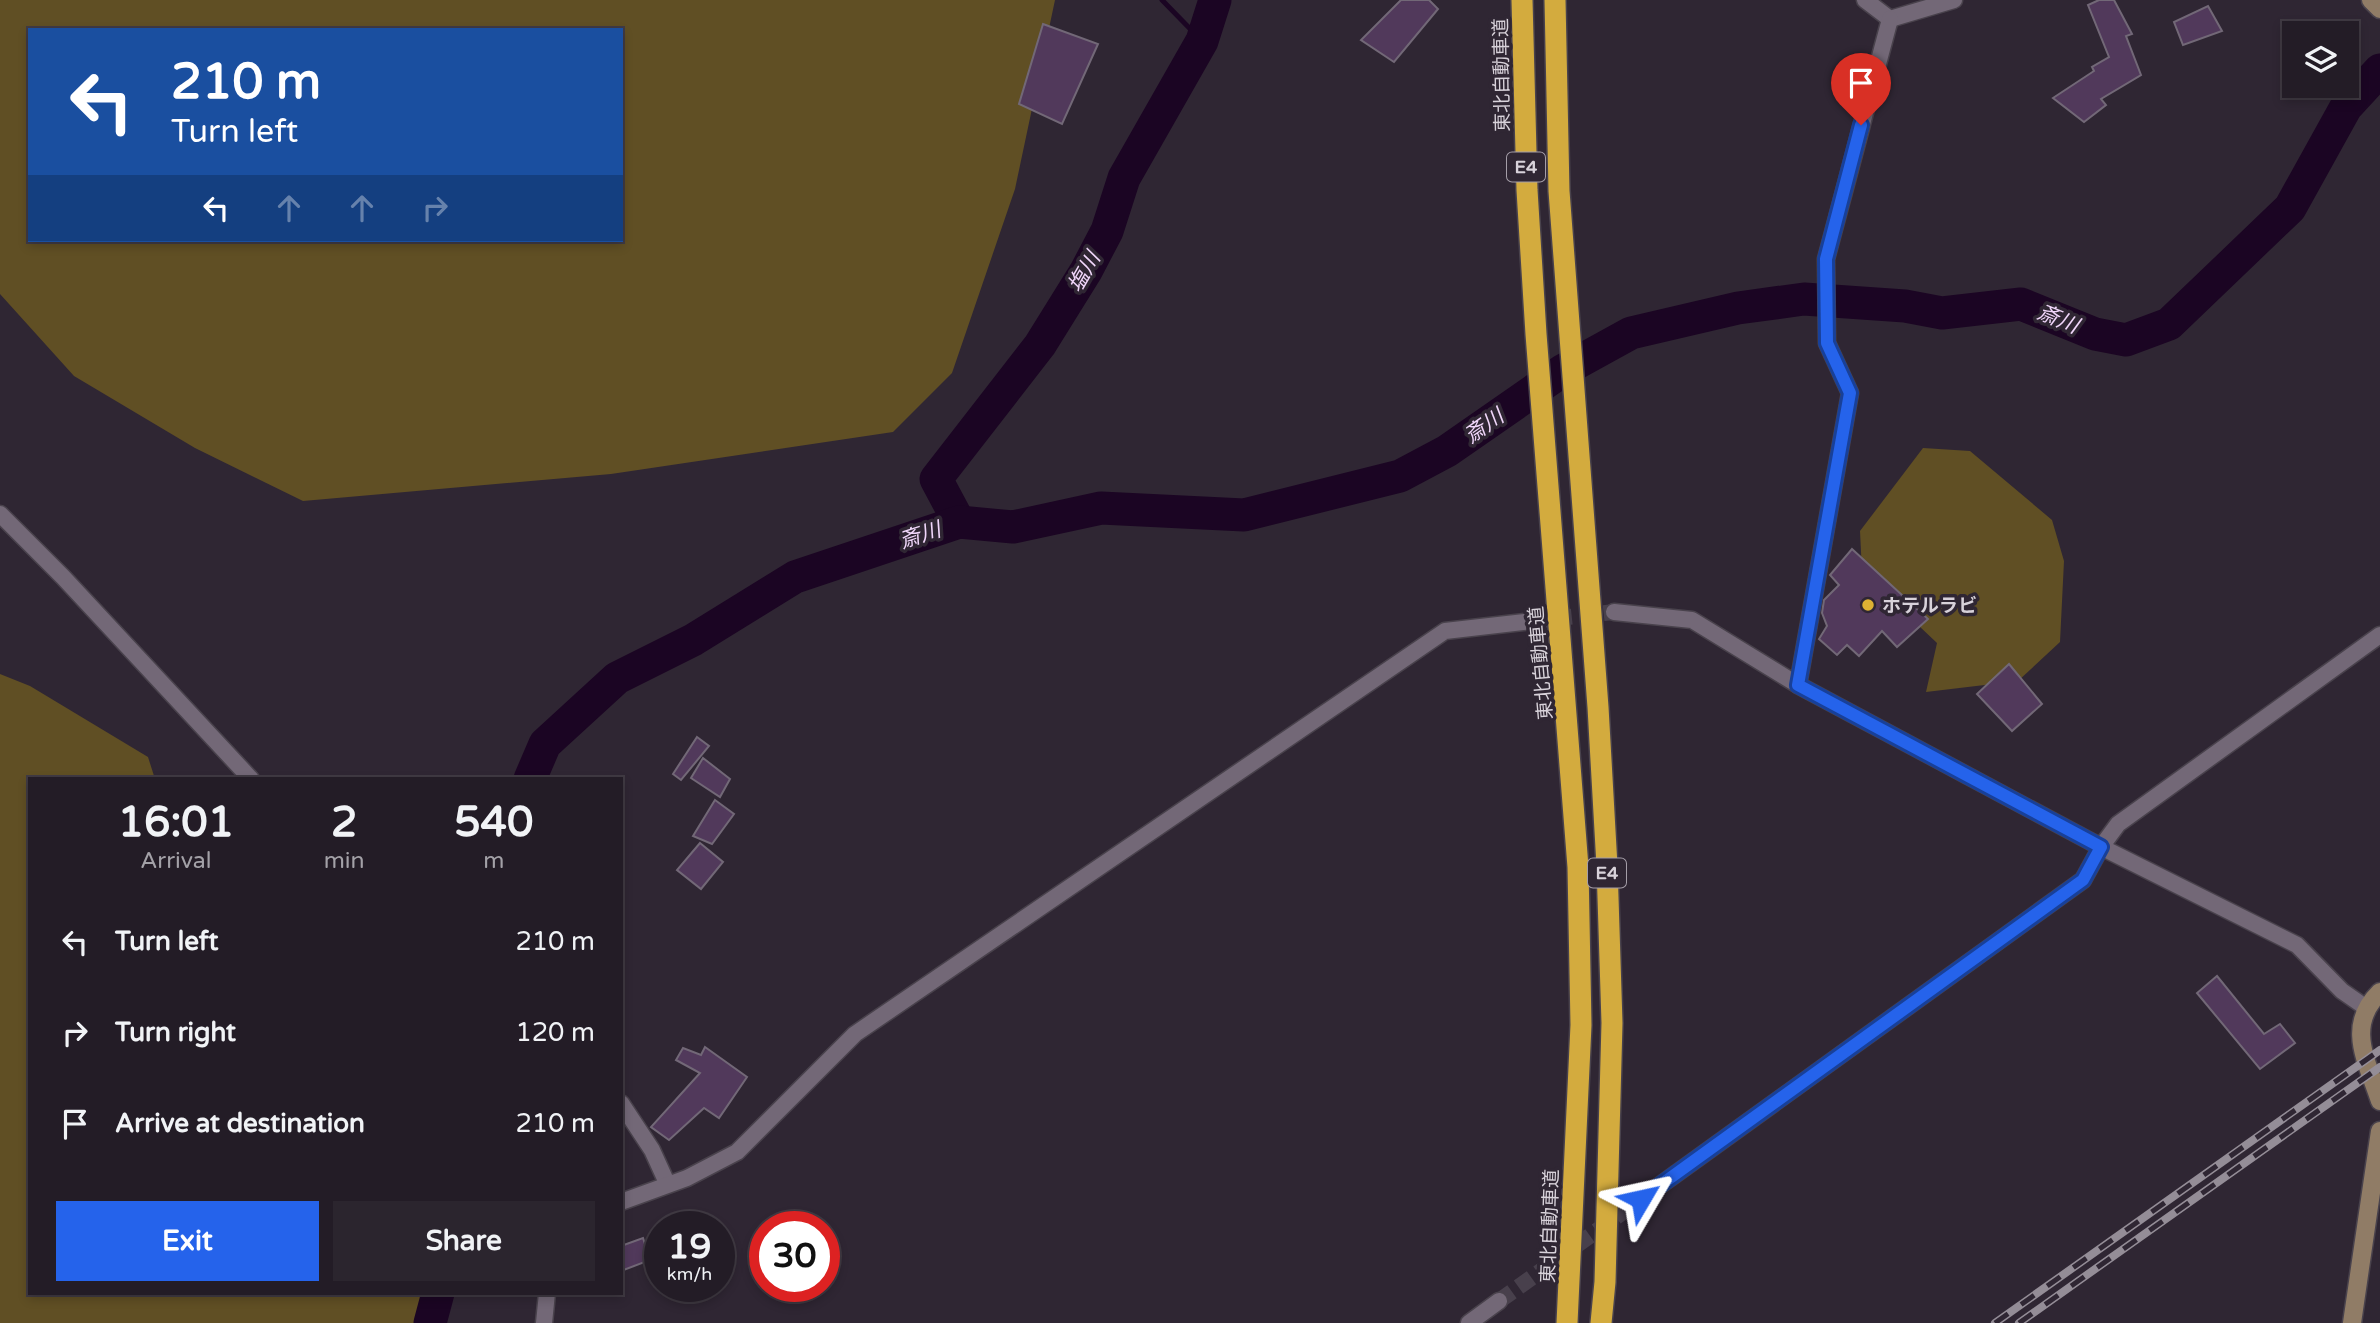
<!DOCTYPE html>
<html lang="en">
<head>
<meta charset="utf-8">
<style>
	:root { --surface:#231c26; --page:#2b252e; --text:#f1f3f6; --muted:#a3a1a7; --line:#403a43; --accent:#2563eb }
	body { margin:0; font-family:"Varela Round","Noto Sans JP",sans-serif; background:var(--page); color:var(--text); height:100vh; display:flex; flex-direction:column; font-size:26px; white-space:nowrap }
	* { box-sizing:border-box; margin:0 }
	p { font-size:23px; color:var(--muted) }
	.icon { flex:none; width:38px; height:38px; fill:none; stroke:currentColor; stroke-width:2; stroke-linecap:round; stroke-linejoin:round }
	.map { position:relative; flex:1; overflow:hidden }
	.side { position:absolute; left:28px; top:777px; width:595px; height:518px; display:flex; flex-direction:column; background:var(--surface); border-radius:0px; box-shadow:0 4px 10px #0003,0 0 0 2px var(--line) }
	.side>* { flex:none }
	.hud { position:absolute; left:28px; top:28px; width:595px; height:214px; border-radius:0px; box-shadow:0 4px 10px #0003,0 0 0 2px var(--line); background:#1a4fa0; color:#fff; overflow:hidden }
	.controls { position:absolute; left:2282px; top:21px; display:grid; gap:14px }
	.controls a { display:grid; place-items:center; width:77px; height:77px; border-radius:0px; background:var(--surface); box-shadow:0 4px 10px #0003,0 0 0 2px var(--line); font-size:35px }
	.speed { position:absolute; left:644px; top:1211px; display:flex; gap:14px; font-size:35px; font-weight:700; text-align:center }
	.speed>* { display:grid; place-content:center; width:91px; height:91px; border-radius:50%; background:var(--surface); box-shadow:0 4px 10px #0003,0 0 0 2px var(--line); line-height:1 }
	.speed small { font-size:18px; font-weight:400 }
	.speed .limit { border:10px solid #d22; background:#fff; color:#111 }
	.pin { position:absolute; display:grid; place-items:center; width:60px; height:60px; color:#fff; margin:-72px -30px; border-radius:50% 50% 50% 0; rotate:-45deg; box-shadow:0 0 7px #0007 }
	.pin .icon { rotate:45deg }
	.me { position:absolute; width:77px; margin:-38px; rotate:54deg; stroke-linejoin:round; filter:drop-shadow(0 0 5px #0008) }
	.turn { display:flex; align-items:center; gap:24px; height:147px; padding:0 28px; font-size:32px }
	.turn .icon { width:91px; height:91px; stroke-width:2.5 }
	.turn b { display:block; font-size:49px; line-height:60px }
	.lanes { display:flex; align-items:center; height:66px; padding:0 28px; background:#0003; justify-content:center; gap:35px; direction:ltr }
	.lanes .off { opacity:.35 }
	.eta { display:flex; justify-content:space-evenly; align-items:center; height:119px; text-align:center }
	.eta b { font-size:42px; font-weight:700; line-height:49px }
	.primary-button { display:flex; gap:14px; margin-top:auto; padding:14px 28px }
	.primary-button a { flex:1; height:80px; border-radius:0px; background:var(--accent); color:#fff; font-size:28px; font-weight:700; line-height:80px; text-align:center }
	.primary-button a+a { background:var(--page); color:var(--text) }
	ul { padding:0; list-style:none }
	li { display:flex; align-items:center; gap:21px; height:91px; padding:0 28px }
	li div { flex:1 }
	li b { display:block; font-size:26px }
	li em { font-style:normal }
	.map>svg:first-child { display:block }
	.forest { fill:#604f24; fill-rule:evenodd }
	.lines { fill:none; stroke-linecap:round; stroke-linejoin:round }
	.stream { stroke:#1b0523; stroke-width:5 }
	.river { stroke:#1b0523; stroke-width:33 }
	.building { fill:#51395b; stroke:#726877; stroke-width:2 }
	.street-tunnel { stroke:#48404c; stroke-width:16; stroke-dasharray:16 8; stroke-linecap:butt }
	.street-casing { stroke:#49424c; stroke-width:19 }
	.secondary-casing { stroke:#49424c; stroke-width:21 }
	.highway-casing { stroke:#49424c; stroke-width:24 }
	.street { stroke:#736877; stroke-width:16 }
	.secondary { stroke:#907c66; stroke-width:18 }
	.highway { stroke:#d3ab3e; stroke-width:21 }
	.rail-casing { stroke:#948d97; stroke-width:8 }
	.rail { stroke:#2f2633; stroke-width:5; stroke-dasharray:16; stroke-linecap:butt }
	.route-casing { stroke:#184099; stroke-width:18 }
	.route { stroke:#2563eb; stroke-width:12 }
	.poi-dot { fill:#ddb133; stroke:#2f2633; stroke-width:2.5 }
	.labels { text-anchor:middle; stroke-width:7; stroke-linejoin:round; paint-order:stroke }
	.shield { fill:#2f2633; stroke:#a59ea8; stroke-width:2 }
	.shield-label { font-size:18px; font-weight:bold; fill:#d8d2da }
	.street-label { font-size:19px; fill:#d8d2da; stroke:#2f2633 }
	.poi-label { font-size:19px; font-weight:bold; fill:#d8d2da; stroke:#2f2633; text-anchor:start }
	.water-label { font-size:21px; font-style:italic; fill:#f1d7fb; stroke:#2f2633 }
</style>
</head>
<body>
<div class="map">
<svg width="2380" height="1323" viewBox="0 0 2380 1323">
	<rect width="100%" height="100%" fill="#2f2633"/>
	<!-- forest -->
	<g class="forest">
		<path d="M0,0H1055L1015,189L952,373L893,432L611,474L303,501L195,448L74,376L0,294ZM30,30H621V240H30Z"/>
		<polygon points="1923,448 1970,451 2052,520 2064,561 2060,642 2018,681 1926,692 1937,643 1862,572 1860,531"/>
		<polygon points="0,674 30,686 148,757 155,779 30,779 30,1293 427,1293 431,1306 426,1323 0,1323"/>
	</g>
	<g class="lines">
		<!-- stream -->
		<polyline class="stream" points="1162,0 1202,41"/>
		<!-- river -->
		<g class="river">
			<polyline points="959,522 936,479 1040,345 1086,271 1107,231 1124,178 1202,41 1215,0"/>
			<polyline points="530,779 545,744 617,678 693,640 795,577 959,522 1013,527 1101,508 1244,515 1400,476 1447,451 1562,371 1631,333 1738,308 1804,299 1905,306 1942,313 2021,304 2095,334 2126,340 2169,324 2290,208 2346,107 2380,70"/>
			<polyline points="430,1323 438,1293"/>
		</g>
	</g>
	<!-- building -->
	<g class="building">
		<polygon points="1401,0 1429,0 1438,9 1394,62 1361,40"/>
		<polygon points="2099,0 2114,0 2132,34 2126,36 2141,75 2101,99 2106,105 2084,122 2053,98 2094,71 2092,67 2109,57 2088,5"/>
		<polygon points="2208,6 2222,31 2183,45 2174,22"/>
		<polygon points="1043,24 1098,44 1062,124 1019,104"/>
		<polygon points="1852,549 1928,619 1897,647 1882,631 1859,656 1847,645 1837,655 1819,639 1827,626 1822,613 1824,600 1839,585 1830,575"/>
		<polygon points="2009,664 2042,704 2012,731 1977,694"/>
		<polygon points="697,737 709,746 681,780 673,774"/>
		<polygon points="703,758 730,779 720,797 691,778"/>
		<polygon points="715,800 734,814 712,844 693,836"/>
		<polygon points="700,843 723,862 701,889 677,870"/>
		<polygon points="2217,976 2264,1034 2280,1024 2295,1043 2260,1069 2197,993"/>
		<polygon points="705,1047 747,1077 719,1118 704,1108 669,1140 651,1127 700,1073 676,1060 683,1048 701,1055"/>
		<polygon points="643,1238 650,1260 621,1271 621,1246"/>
	</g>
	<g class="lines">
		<!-- street-tunnel -->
		<g class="street-tunnel">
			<polyline points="1532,621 1614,612"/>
			<polyline points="1499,1301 1641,1199"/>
		</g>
		<defs>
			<g id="street">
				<polyline points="1865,0 1890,19"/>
				<polyline points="1890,19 1954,0"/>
				<polyline points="0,514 63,577 251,779"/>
				<polyline points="1614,612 1692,620 1798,685 2101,847 2297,945 2342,991 2365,1007"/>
				<polyline points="1798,685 1850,393 1827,343 1826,259 1890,19"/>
				<polyline points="621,1103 652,1150 667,1183"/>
				<polyline points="1641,1199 2083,880 2101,847 2118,824 2380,635"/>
				<polyline points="621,1202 687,1178 737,1152 855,1034 1445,631 1532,621"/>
				<polyline points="544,1323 547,1293"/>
				<polyline points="1469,1323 1499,1301"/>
			</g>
			<g id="secondary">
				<polyline points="2371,0 2380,9"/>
				<path d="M2380,992C2345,1026 2367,1061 2380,1101"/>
				<polyline points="2352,1323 2380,1131"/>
			</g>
			<g id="highway">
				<polyline points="1522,0 1527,190 1536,334 1578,867 1581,1025 1567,1323"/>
				<polyline points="1555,0 1559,191 1598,707 1607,866 1612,1023 1605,1282 1601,1323"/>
			</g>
		</defs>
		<!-- street casing -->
		<use href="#street" class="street-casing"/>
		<!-- secondary casing -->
		<use href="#secondary" class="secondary-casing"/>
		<!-- highway casing -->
		<use href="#highway" class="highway-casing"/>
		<!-- street -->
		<use href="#street" class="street"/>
		<!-- secondary -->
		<use href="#secondary" class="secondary"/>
		<!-- highway -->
		<use href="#highway" class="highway"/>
		<defs>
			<g id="rail">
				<polyline points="1995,1323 2380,1050"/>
				<polyline points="2019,1323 2380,1067"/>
			</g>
		</defs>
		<!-- rail casing -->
		<use href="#rail" class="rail-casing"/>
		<!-- rail -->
		<use href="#rail" class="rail"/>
	</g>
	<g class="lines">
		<defs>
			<polyline id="route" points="1641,1199 2083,880 2101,847 1798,685 1850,393 1827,343 1826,259 1861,125"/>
		</defs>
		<!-- route casing -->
		<use href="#route" class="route-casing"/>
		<!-- route -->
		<use href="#route" class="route"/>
	</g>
	<!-- markers -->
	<circle class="poi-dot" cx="1868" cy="605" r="7"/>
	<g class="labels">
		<!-- shield labels -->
		<g class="shield">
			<rect x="1507" y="152.5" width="38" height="29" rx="5"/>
			<rect x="1588" y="858.5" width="38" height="29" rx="5"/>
		</g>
		<g class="shield-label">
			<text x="1526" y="173">E4</text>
			<text x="1607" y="879">E4</text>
		</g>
		<!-- street labels -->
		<g class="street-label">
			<text transform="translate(1501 75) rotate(-91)" y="7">東北自動車道</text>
			<text transform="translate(1540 663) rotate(-95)" y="7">東北自動車道</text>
			<text transform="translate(1549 1226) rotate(-88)" y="7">東北自動車道</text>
		</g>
		<!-- poi labels -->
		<g class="poi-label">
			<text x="1882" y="612">ホテルラビ</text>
		</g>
		<!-- water labels -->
		<g class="water-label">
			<text transform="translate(1084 272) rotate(-60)" y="7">塩川</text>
			<text transform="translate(2058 319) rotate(22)" y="7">斎川</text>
			<text transform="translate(1484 426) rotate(-35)" y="7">斎川</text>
			<text transform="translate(920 535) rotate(-18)" y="7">斎川</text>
		</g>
	</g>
</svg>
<div class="controls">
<a><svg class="icon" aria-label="layers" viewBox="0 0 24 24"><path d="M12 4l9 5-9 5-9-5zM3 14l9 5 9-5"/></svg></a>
</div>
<div class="speed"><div>19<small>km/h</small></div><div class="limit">30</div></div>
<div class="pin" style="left:1861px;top:125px;background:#d93025"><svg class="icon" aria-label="arrive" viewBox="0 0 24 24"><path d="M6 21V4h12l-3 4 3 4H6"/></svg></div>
<svg class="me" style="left:1641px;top:1199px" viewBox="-20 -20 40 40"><path d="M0-17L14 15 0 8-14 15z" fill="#2563eb" stroke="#fff" stroke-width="4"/></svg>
<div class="hud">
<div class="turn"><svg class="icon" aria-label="left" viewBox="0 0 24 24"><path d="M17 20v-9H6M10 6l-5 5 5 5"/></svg><div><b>210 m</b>Turn left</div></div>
<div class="lanes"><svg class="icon" aria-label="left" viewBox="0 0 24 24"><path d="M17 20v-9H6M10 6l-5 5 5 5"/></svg><svg class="icon off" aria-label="ahead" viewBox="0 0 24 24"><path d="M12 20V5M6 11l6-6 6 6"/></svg><svg class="icon off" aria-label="ahead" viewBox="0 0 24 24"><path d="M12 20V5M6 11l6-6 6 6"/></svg><svg class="icon off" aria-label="right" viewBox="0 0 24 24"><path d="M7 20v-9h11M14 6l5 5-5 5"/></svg></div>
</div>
<section class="side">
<div class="eta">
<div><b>16:01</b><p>Arrival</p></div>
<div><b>2</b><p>min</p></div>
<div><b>540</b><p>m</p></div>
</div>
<ul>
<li><svg class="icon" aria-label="left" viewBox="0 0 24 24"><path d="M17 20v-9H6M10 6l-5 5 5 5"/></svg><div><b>Turn left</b></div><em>210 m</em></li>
<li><svg class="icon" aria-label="right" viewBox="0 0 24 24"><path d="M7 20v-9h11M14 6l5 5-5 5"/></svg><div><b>Turn right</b></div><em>120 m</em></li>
<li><svg class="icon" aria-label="arrive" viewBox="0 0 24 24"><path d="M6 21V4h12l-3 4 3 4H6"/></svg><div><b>Arrive at destination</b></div><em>210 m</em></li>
</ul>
<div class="primary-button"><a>Exit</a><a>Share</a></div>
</section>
</div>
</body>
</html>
